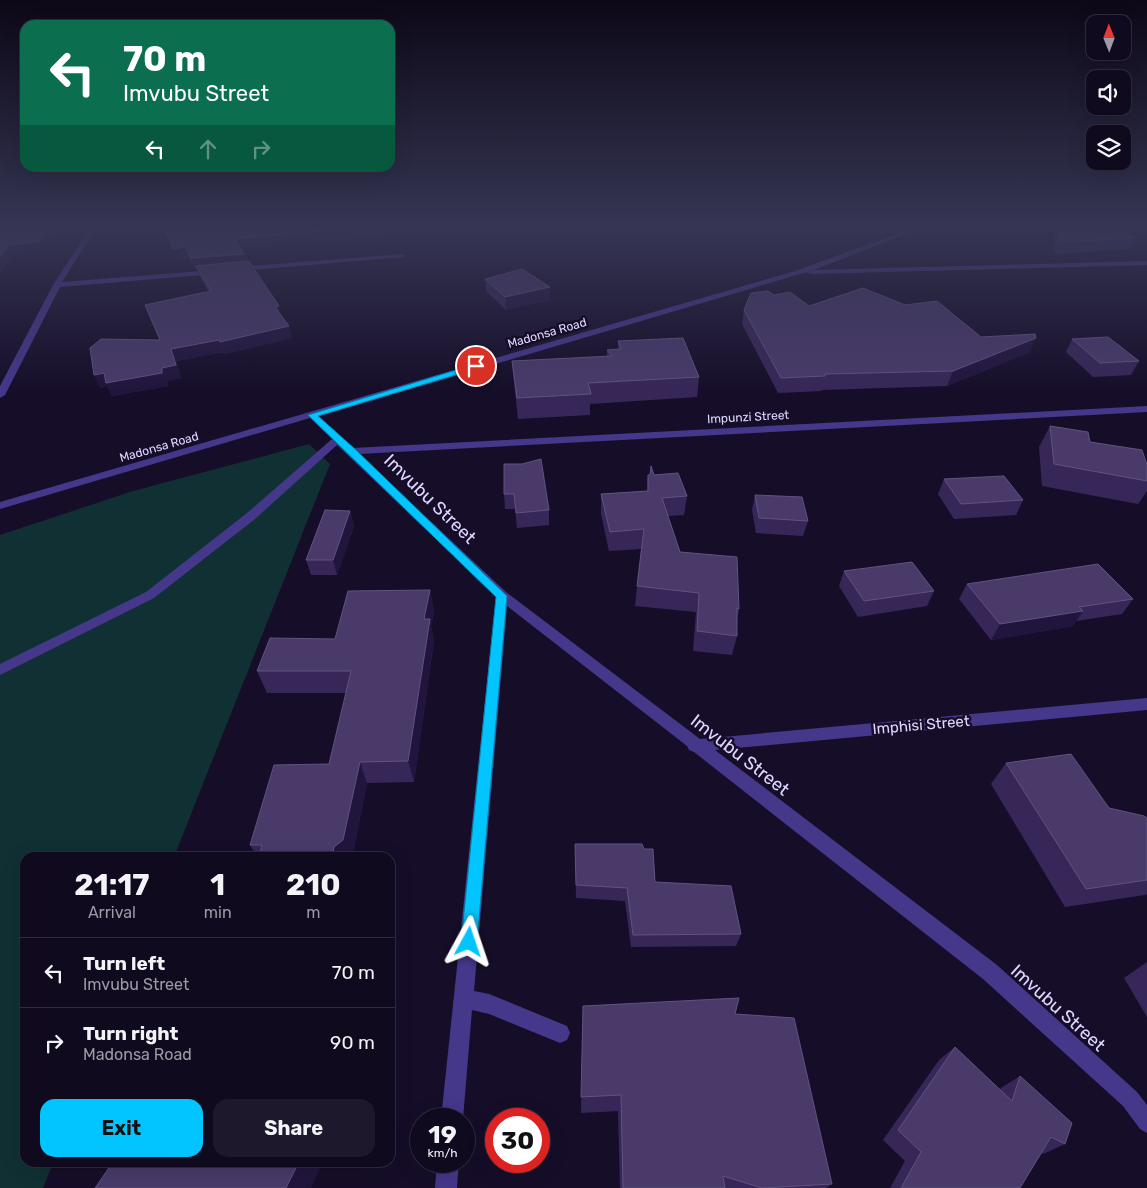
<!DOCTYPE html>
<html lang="en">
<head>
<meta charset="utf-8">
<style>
	:root { --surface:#100a1f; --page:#1e182c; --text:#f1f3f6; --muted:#9c9aa4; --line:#302b3d; --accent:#02c5ff }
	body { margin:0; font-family:Rubik,sans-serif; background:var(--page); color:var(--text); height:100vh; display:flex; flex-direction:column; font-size:19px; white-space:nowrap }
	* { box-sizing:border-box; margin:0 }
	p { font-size:16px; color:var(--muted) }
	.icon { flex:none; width:28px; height:28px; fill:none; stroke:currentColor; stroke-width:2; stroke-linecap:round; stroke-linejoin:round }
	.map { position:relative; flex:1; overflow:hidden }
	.sheet { position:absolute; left:20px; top:852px; width:375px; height:315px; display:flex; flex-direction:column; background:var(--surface); border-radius:15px; box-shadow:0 5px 20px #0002,0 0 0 1px var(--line) }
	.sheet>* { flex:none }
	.hud { position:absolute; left:20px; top:20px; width:375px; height:152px; border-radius:15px; box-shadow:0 5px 20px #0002,0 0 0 1px var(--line); background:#0b6e4f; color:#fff; overflow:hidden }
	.needle { width:32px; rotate:359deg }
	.tools { position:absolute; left:1086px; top:15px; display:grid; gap:10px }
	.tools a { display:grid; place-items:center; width:45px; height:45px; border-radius:10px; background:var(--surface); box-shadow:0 5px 20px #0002,0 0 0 1px var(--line); font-size:25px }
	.speed { position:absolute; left:410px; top:1108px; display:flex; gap:10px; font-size:25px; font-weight:700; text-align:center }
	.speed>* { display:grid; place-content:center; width:65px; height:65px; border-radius:50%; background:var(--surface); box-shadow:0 5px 20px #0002,0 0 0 1px var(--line); line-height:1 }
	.speed small { font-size:12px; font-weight:400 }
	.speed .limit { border:8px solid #d22; background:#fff; color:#111 }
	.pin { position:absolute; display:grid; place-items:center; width:42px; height:42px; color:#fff; margin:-21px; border:2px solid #fff; border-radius:50%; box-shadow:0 1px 5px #0007 }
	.me { position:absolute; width:55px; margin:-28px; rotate:5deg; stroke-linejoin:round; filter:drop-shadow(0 0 4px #0008) }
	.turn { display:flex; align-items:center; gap:18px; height:105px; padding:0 20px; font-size:22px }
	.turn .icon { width:65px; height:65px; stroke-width:2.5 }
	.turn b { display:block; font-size:35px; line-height:42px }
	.lanes { display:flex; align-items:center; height:48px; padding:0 20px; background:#0003; justify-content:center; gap:25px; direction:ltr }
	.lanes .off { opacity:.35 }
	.eta { display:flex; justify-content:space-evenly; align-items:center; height:85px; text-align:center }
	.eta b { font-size:30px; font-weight:700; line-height:35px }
	.button { display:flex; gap:10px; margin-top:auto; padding:10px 20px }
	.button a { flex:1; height:58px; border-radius:15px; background:var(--accent); color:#111; font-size:20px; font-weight:700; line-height:58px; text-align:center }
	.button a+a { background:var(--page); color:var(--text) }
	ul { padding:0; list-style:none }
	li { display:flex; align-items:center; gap:15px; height:70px; padding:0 20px; border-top:1px solid var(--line) }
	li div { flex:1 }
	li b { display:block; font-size:19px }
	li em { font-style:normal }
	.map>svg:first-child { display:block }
	.green { fill:#113033 }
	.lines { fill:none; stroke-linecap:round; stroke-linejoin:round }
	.minor { fill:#45378a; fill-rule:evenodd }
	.wall { fill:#372758 }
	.shaded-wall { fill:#22153d }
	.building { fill:#493a6a; stroke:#615281 }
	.route { fill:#02c5ff; stroke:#0180a6 }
	.labels { text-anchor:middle; stroke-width:5; stroke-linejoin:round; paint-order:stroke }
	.far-street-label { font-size:12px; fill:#e0d6ff; stroke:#160e29 }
	.street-label { font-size:15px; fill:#e0d6ff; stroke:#160e29 }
	.near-street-label { font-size:18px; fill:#e0d6ff; stroke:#160e29 }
</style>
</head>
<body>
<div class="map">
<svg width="1147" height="1188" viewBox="0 0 1147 1188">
	<rect width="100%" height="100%" fill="#160e29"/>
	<!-- green -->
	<polygon class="green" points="309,444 330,464 174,857 25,858 25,1162 53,1163 43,1188 0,1188 0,535 133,491"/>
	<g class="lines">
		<!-- minor -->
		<g class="minor">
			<polygon points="92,225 98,225 62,282 214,270 218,272 214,274 60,287 5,395 0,398 0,386 53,285"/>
			<polygon points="921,225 929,225 814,270 1147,261 1147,265 810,274 807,272 319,416 353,448 1147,406 1147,412 359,454 506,592 700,739 1147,698 1147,710 715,750 997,965 1137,1092 1147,1105 1147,1133 1140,1129 1123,1106 983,979 694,752 689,750 687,746 507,606 474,991 489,994 567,1026 570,1033 567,1040 560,1043 489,1014 472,1010 463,1119 441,1119 496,596 337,445 255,519 154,598 0,675 0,664 146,592 247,513 332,439 310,418 0,509 0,502 798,270"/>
			<polygon points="402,254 405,256 404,257 238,271 234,269 238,267"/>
			<polygon points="437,1161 459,1161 457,1188 435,1188"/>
		</g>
	</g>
	<!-- wall -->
	<g class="wall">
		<polygon points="162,225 389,236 241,250 247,262 281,316 292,338 224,354 223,352 176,361 181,378 167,381 168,386 112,396 107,386 100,388 160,340 145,305 208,291 200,277 197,269 195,269 189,258 177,260"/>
		<polygon points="439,225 493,225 447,229"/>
		<polygon points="1055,225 1114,225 1136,238 1130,249 1054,254"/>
		<polygon points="485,279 550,287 550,300 506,310 486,291"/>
		<polygon points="774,295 809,306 981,337 1030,352 947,386 822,390 822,391 778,393 742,324 744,310"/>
		<polygon points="1072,339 1139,361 1131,375 1093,377 1066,352"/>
		<polygon points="618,341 699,377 697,397 590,404 590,415 518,419 514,382 512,361 607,356 607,350 618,349"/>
		<polygon points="1050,426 1147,465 1147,491 1138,504 1042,486 1039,447"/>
		<polygon points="504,464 549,510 549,525 517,528 515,509 505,509 504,494"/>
		<polygon points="648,475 654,475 687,496 684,515 668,516 680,552 739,609 737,619 737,636 732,655 693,651 696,612 635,606 641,549 609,551 601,514 601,494 647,491"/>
		<polygon points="944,479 1023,500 1016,515 954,519 938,494"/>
		<polygon points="755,495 808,521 803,536 756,533 752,510"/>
		<polygon points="350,511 354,526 337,575 311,575 306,560"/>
		<polygon points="844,571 934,591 927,606 858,617 839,586"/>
		<polygon points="967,584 1133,599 1122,614 1076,621 1073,626 991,640 959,599"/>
		<polygon points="430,590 434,612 431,626 434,641 414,782 367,783 352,858 258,858 250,845 329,764 346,693 267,693 257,671 335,639"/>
		<polygon points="1006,763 1109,808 1147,818 1147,894 1145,895 1065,907 991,784"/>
		<polygon points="575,844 644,849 655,882 741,934 736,946 631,947 625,901 576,898"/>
		<polygon points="1147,962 1147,1017 1124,978"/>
		<polygon points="583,1006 735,1014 832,1184 826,1188 620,1188 618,1111 581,1113"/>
		<polygon points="955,1047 1000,1090 1001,1088 1020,1076 1065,1144 1043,1154 1041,1153 1020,1188 890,1188 905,1161 883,1140 939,1060"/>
	</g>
	<!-- shaded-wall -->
	<g class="shaded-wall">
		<polygon points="51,225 61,225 43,252 14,254 0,274 0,257 9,245"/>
		<polygon points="387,225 389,236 323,242 238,250 235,239"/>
		<polygon points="446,225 493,225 447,229"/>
		<polygon points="185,247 189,258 177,260 173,249"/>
		<polygon points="244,254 248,265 196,266 197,269 195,269 191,258"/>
		<polygon points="550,287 550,300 506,310 505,297"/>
		<polygon points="279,306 282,318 275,307"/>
		<polygon points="289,326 292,338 224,354 220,342"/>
		<polygon points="1036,338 1030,352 947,386 953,371"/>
		<polygon points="219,340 223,352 176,361 181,378 167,381 168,386 112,396 107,386 100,388 94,375 104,373 162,368 171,349"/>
		<polygon points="350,511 354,526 337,575 333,560"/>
		<polygon points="430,590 434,612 431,626 434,641 414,782 408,761 424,619"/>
		<polygon points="1083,611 1073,626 991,640 1000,624"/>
		<polygon points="360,762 367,783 352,858 332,858 334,847"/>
		<polygon points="393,1051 396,1056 390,1081 390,1064"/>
		<polygon points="299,1162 323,1162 311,1188 286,1188"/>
	</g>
	<!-- building -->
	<g class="building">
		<polygon points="0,225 51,225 38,242 9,245 0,257"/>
		<polygon points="163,225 387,225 235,239 244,254 191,258 185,247 173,249"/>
		<polygon points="1060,225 1114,225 1136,238 1059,242"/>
		<polygon points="249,261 279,306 275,307 289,326 220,342 219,340 171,349 176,365 162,368 162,373 106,383 104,373 94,375 90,348 101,339 160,340 145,305 211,291 196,266"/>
		<polygon points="522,269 550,287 505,297 485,279"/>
		<polygon points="863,288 905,305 937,301 981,337 1035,334 1036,338 953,371 825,374 825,376 781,378 744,310 751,293 768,291 774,295 790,292 809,306"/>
		<polygon points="1108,337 1139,361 1100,363 1072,339"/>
		<polygon points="683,338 699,377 588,383 591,394 517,398 512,361 612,356 607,350 621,349 618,341"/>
		<polygon points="1050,426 1088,432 1090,442 1142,450 1147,465 1147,481 1054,464"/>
		<polygon points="541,459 549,510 516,513 514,494 504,494 504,464 522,464"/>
		<polygon points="651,466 654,475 678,473 687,496 662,498 680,552 737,557 739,609 737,608 737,636 697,631 699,593 637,586 644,529 610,532 601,494 648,491 648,475 650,475"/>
		<polygon points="1004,476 1023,500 961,504 944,479"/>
		<polygon points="755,495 802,497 808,521 759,518"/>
		<polygon points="325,510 350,511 333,560 306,560"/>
		<polygon points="912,562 934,591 864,601 844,571"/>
		<polygon points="1098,564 1133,599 1079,607 1083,611 1000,624 967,584"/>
		<polygon points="430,590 424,619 430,619 408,761 360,762 343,840 334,847 332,858 259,858 262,845 250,845 274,765 329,764 351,671 257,671 270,638 335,639 348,591"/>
		<polygon points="1071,754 1109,808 1144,816 1147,818 1147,880 1086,889 1006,763"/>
		<polygon points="575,844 642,844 644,849 653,849 655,882 731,886 741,934 633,935 627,888 576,885"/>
		<polygon points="739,998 735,1014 794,1018 832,1184 762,1188 723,1176 725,1188 623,1188 621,1095 581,1097 583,1006"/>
		<polygon points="955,1047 1012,1101 1020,1076 1072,1123 1065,1144 1051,1137 1020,1188 901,1188 921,1152 898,1130"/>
		<polygon points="390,1051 393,1051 390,1064"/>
		<polygon points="113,1162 299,1162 286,1188 95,1188"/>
	</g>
	<!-- sky -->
	<linearGradient id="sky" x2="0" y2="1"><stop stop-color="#0c0817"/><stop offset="0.58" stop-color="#363654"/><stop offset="1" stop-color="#363654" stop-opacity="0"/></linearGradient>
	<rect width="1147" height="391" fill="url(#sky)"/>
	<!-- route -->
	<polygon class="route" points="476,364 479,365 479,368 318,416 355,449 507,596 477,942 475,948 469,950 463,948 461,942 496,597 308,415"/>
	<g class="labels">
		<!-- far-street labels -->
		<g class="far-street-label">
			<text transform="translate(547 333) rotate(-16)" y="4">Madonsa Road</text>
			<text transform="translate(748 417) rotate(-3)" y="4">Impunzi Street</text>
			<text transform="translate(159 447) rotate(-16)" y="4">Madonsa Road</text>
		</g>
		<!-- street labels -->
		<g class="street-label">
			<text transform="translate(921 725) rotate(-5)" y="5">Imphisi Street</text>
		</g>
		<!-- near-street labels -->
		<g class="near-street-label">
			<text transform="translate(430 499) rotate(44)" y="6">Imvubu Street</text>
			<text transform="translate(740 755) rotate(38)" y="6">Imvubu Street</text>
			<text transform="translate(1058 1008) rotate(42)" y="6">Imvubu Street</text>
		</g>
	</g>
</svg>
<div class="tools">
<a><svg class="needle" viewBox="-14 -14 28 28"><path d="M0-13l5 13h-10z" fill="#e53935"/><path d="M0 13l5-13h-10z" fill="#9c9aa4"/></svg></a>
<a><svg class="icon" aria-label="sound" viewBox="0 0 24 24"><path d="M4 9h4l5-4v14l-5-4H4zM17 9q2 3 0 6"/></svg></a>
<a><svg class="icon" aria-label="layers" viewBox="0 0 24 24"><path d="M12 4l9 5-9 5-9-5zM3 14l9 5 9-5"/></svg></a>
</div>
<div class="speed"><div>19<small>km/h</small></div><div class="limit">30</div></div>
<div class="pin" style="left:476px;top:366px;background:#d93025"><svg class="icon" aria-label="arrive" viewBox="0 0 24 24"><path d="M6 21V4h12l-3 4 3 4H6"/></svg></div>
<svg class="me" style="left:469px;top:942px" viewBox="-20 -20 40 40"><path d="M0-17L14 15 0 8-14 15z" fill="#02c5ff" stroke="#fff" stroke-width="4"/></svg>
<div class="hud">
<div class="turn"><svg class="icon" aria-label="left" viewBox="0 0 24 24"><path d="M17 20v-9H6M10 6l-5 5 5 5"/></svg><div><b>70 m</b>Imvubu Street</div></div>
<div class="lanes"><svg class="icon" aria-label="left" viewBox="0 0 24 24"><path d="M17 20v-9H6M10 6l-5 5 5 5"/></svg><svg class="icon off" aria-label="ahead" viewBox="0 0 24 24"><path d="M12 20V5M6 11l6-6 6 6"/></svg><svg class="icon off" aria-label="right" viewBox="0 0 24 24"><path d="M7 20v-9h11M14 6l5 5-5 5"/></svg></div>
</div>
<section class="sheet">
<div class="eta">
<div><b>21:17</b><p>Arrival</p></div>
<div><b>1</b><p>min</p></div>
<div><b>210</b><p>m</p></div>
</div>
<ul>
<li><svg class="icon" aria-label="left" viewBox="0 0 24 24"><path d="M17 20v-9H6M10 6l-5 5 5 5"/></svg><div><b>Turn left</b><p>Imvubu Street</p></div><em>70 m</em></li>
<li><svg class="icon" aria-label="right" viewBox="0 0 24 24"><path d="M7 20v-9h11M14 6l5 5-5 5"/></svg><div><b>Turn right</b><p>Madonsa Road</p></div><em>90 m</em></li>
</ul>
<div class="button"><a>Exit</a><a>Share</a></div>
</section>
</div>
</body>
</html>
